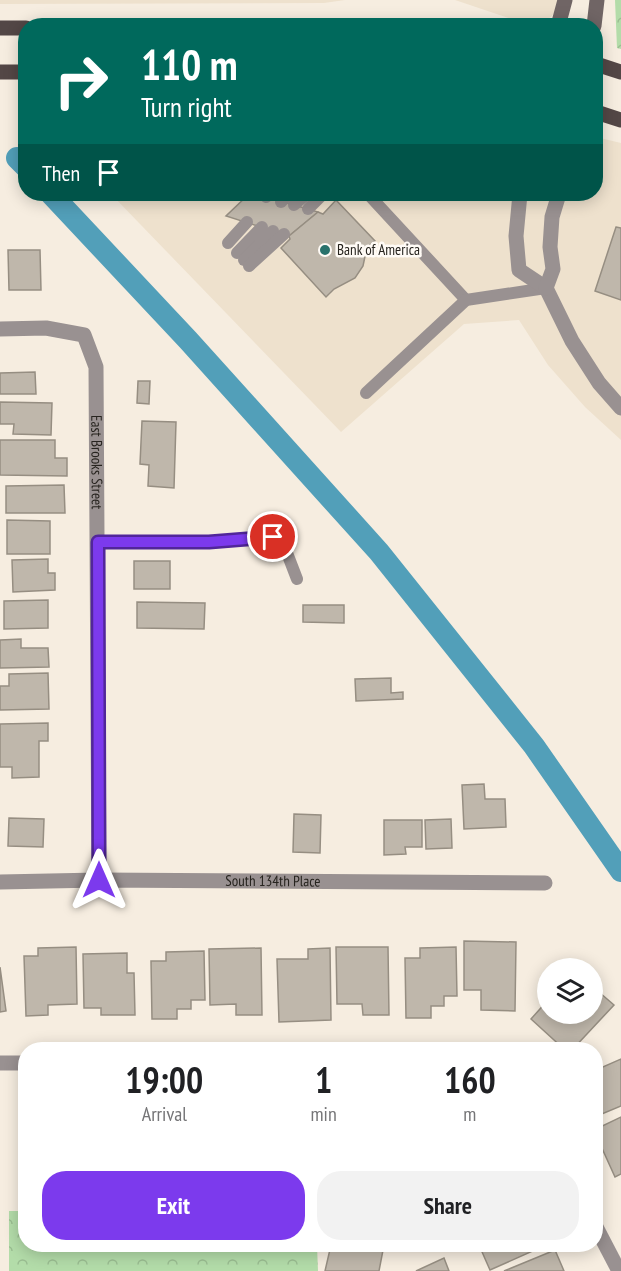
<!DOCTYPE html>
<html lang="en">
<head>
<meta charset="utf-8">
<style>
	:root { --surface:#fff; --page:#f2f2f2; --text:#202124; --muted:#757577; --accent:#7c3aed }
	body { margin:0; font-family:"PT Sans Narrow",sans-serif; background:var(--page); color:var(--text); height:100vh; display:flex; flex-direction:column; font-size:22px; white-space:nowrap }
	* { box-sizing:border-box; margin:0 }
	p { font-size:20px; color:var(--muted) }
	.icon { flex:none; width:33px; height:33px; fill:none; stroke:currentColor; stroke-width:2; stroke-linecap:round; stroke-linejoin:round }
	.map { position:relative; flex:1; overflow:hidden }
	.side { position:absolute; left:18px; top:1042px; width:585px; height:210px; display:flex; flex-direction:column; background:var(--surface); border-radius:24px; box-shadow:0 3px 15px #0003 }
	.side>* { flex:none }
	.banner { position:absolute; left:18px; top:18px; width:585px; height:183px; border-radius:24px; box-shadow:0 3px 15px #0003; background:#00695c; color:#fff; overflow:hidden }
	.fabs { position:absolute; left:537px; top:958px; display:grid; gap:12px }
	.fabs a { display:grid; place-items:center; width:66px; height:66px; border-radius:50%; background:var(--surface); box-shadow:0 3px 15px #0003; font-size:30px }
	.pin { position:absolute; display:grid; place-items:center; width:51px; height:51px; color:#fff; margin:-26px; border:3px solid #fff; border-radius:50%; box-shadow:0 2px 6px #0007 }
	.me { position:absolute; width:66px; margin:-33px; rotate:0deg; stroke-linejoin:round; filter:drop-shadow(0 0 4px #0008) }
	.turn { display:flex; align-items:center; gap:21px; height:126px; padding:0 24px; font-size:27px }
	.turn .icon { width:78px; height:78px; stroke-width:2.5 }
	.turn b { display:block; font-size:42px; line-height:51px }
	.then { display:flex; align-items:center; height:57px; padding:0 24px; background:#0003; gap:12px; font-size:22px }
	.eta { display:flex; justify-content:space-evenly; align-items:center; height:102px; text-align:center }
	.eta b { font-size:36px; font-weight:700; line-height:42px }
	.action { display:flex; gap:12px; margin-top:auto; padding:12px 24px }
	.action a { flex:1; height:69px; border-radius:24px; background:var(--accent); color:#fff; font-size:24px; font-weight:700; line-height:69px; text-align:center }
	.action a+a { background:var(--page); color:var(--text) }
	.map>svg:first-child { display:block }
	.built { fill:#eee1cd }
	.park { fill:url(#park-crowns) }
	.lines { fill:none; stroke-linecap:round; stroke-linejoin:round }
	.canal { stroke:#529fb9; stroke-width:22 }
	.building { fill:#bfb7ab; stroke:#968e82; stroke-width:1.5 }
	.lane { stroke:#999191; stroke-width:12 }
	.street { stroke:#999191; stroke-width:15 }
	.secondary { stroke:#706565; stroke-width:15 }
	.primary { stroke:#534746; stroke-width:15 }
	.route-casing { stroke:#51269a; stroke-width:15 }
	.route { stroke:#7c3aed; stroke-width:10 }
	.poi-dot { fill:#29726c; stroke:#fffbf6; stroke-width:2 }
	.labels { text-anchor:middle; stroke-width:5; stroke-linejoin:round; paint-order:stroke }
	.poi-label { font-size:15px; fill:#27241f; stroke:#fffbf6; text-anchor:start }
	.street-label { font-size:15px; fill:#27241f; stroke:#fffbf6 }
</style>
</head>
<body>
<div class="map">
<svg width="621" height="1271" viewBox="0 0 621 1271">
	<defs>
		<pattern id="park-crowns" width="20" height="18" patternUnits="userSpaceOnUse" patternTransform="scale(1.5)"><rect width="20" height="18" fill="#b3dca9"/><path d="M2 6a3 3 0 1 1 6 0M12 15a3 3 0 1 1 6 0" fill="none" stroke="#9abd91"/></pattern>
	</defs>
	<rect width="100%" height="100%" fill="#f6ede0"/>
	<!-- built -->
	<g class="built">
		<polygon points="0,0 345,0 324,3 0,4"/>
		<polygon points="455,0 561,0 560,6 551,17 540,23 526,24"/>
		<polygon points="596,137 621,143 621,440 585,407 548,365 519,320 464,324 341,432 111,194 596,194"/>
	</g>
	<!-- park -->
	<g class="park">
		<polygon points="615,0 621,0 621,49 617,48"/>
		<polygon points="9,1211 25,1211 26,1245 317,1245 318,1271 9,1271"/>
	</g>
	<g class="lines">
		<!-- canal -->
		<g class="canal">
			<polyline points="17,158 26,167"/>
			<polyline points="51,194 188,340 379,552 534,746 621,871"/>
		</g>
	</g>
	<!-- building -->
	<g class="building">
		<polygon points="249,194 257,194 318,212 289,236 226,216"/>
		<polygon points="336,200 375,241 367,247 363,266 355,278 334,289 326,297 281,248 290,239 289,236 318,212 323,214"/>
		<polygon points="616,227 621,228 621,300 595,291"/>
		<polygon points="8,250 40,250 41,290 9,290"/>
		<polygon points="35,372 36,394 0,394 0,373"/>
		<polygon points="138,381 150,381 149,404 137,403"/>
		<polygon points="0,402 52,403 51,435 13,434 14,424 0,424"/>
		<polygon points="142,421 176,422 174,488 148,486 149,465 140,464"/>
		<polygon points="0,440 55,440 55,458 67,458 67,476 0,475"/>
		<polygon points="64,485 65,513 6,513 6,486"/>
		<polygon points="7,520 50,521 50,554 7,554"/>
		<polygon points="48,559 48,573 55,573 55,590 13,592 12,560"/>
		<rect x="134" y="561" width="36" height="28"/>
		<polygon points="48,600 48,628 4,629 4,601"/>
		<polygon points="137,602 205,603 204,629 137,628"/>
		<polygon points="303,605 344,605 344,623 303,622"/>
		<polygon points="21,639 21,648 48,648 49,667 0,668 0,640"/>
		<polygon points="48,673 49,709 0,710 0,686 9,686 9,674"/>
		<polygon points="391,678 391,693 403,692 403,699 356,701 355,679"/>
		<polygon points="48,723 48,741 39,741 39,777 12,778 12,767 0,767 0,724"/>
		<polygon points="484,784 485,799 505,799 506,827 464,829 462,785"/>
		<polygon points="294,814 321,815 320,853 293,852"/>
		<polygon points="9,818 44,819 43,847 8,846"/>
		<polygon points="451,819 452,848 426,849 425,820"/>
		<polygon points="384,820 422,820 422,847 405,847 406,854 384,855"/>
		<polygon points="464,941 516,942 515,1011 481,1010 481,990 464,990"/>
		<polygon points="76,947 77,1004 48,1005 48,1015 26,1016 24,956 38,956 38,948"/>
		<polygon points="336,947 388,947 389,1015 363,1015 362,1004 337,1004"/>
		<polygon points="456,947 457,996 444,996 444,1006 431,1006 431,1018 406,1018 405,958 420,958 420,948"/>
		<polygon points="261,948 262,1015 236,1015 236,1004 210,1005 209,949"/>
		<polygon points="330,948 331,1020 279,1022 277,959 308,959 308,949"/>
		<polygon points="204,951 205,1000 191,1000 191,1009 177,1009 177,1019 152,1019 151,961 166,961 166,952"/>
		<polygon points="127,953 127,973 134,973 135,1015 101,1015 101,1008 84,1008 83,954"/>
		<polygon points="0,967 6,1011 0,1012"/>
		<polygon points="592,986 614,1005 572,1050 565,1050 531,1019 548,1000 548,1014 592,1014"/>
		<polygon points="621,1059 621,1106 597,1116 596,1112 596,1070"/>
		<polygon points="621,1117 621,1174 615,1177 596,1135 596,1129"/>
		<polygon points="331,1245 384,1245 379,1271 325,1271"/>
		<polygon points="479,1245 546,1245 490,1270"/>
		<polygon points="555,1250 564,1271 504,1271"/>
		<polygon points="444,1258 449,1271 416,1271"/>
	</g>
	<g class="lines">
		<!-- lane -->
		<g class="lane">
			<polyline points="368,194 466,300"/>
			<polyline points="266,197 270,194"/>
			<polyline points="281,202 289,194"/>
			<polyline points="294,205 307,194"/>
			<polyline points="308,209 323,194"/>
			<polyline points="228,243 247,222"/>
			<polyline points="237,253 262,227"/>
			<polyline points="244,260 273,231"/>
			<polyline points="249,266 284,234"/>
			<polyline points="366,393 466,300 546,288"/>
			<polyline points="98,541 209,542 272,537 282,540 297,579"/>
		</g>
		<!-- street -->
		<g class="street">
			<polyline points="520,194 516,236 519,270 546,288 572,341 599,383 621,408"/>
			<polyline points="546,288 553,269 550,247 552,217 559,194"/>
			<path id="s1" d="M0,329L46,328L84,335L96,367L99,880"/>
			<path id="s2" d="M0,882L99,880L545,883"/>
			<polyline points="0,1063 26,1063"/>
			<polyline points="596,1227 619,1271"/>
		</g>
		<!-- secondary -->
		<g class="secondary">
			<polyline points="558,26 565,0"/>
			<polyline points="594,26 597,0"/>
		</g>
		<!-- primary -->
		<g class="primary">
			<polyline points="0,28 26,28"/>
			<polyline points="596,64 621,72"/>
			<polyline points="0,72 26,72"/>
			<polyline points="596,112 621,120"/>
		</g>
	</g>
	<g class="lines">
		<defs>
			<polyline id="route" points="99,880 98,542 209,542 273,537"/>
		</defs>
		<!-- route casing -->
		<use href="#route" class="route-casing"/>
		<!-- route -->
		<use href="#route" class="route"/>
	</g>
	<!-- markers -->
	<circle class="poi-dot" cx="325" cy="250" r="6"/>
	<g class="labels">
		<!-- poi labels -->
		<g class="poi-label">
			<text x="337" y="255">Bank of America</text>
		</g>
		<!-- street labels -->
		<g class="street-label">
			<text dy="5" stroke="none"><textPath href="#s1" startOffset="214">East Brooks Street</textPath></text>
			<text dy="5" stroke="none"><textPath href="#s2" startOffset="273">South 134th Place</textPath></text>
		</g>
	</g>
</svg>
<div class="fabs">
<a><svg class="icon" aria-label="layers" viewBox="0 0 24 24"><path d="M12 4l9 5-9 5-9-5zM3 14l9 5 9-5"/></svg></a>
</div>
<div class="pin" style="left:273px;top:537px;background:#d93025"><svg class="icon" aria-label="arrive" viewBox="0 0 24 24"><path d="M6 21V4h12l-3 4 3 4H6"/></svg></div>
<svg class="me" style="left:99px;top:880px" viewBox="-20 -20 40 40"><path d="M0-17L14 15 0 8-14 15z" fill="#7c3aed" stroke="#fff" stroke-width="4"/></svg>
<div class="banner">
<div class="turn"><svg class="icon" aria-label="right" viewBox="0 0 24 24"><path d="M7 20v-9h11M14 6l5 5-5 5"/></svg><div><b>110 m</b>Turn right</div></div>
<div class="then">Then<svg class="icon" aria-label="arrive" viewBox="0 0 24 24"><path d="M6 21V4h12l-3 4 3 4H6"/></svg></div>
</div>
<section class="side">
<div class="eta">
<div><b>19:00</b><p>Arrival</p></div>
<div><b>1</b><p>min</p></div>
<div><b>160</b><p>m</p></div>
</div>
<div class="action"><a>Exit</a><a>Share</a></div>
</section>
</div>
</body>
</html>
